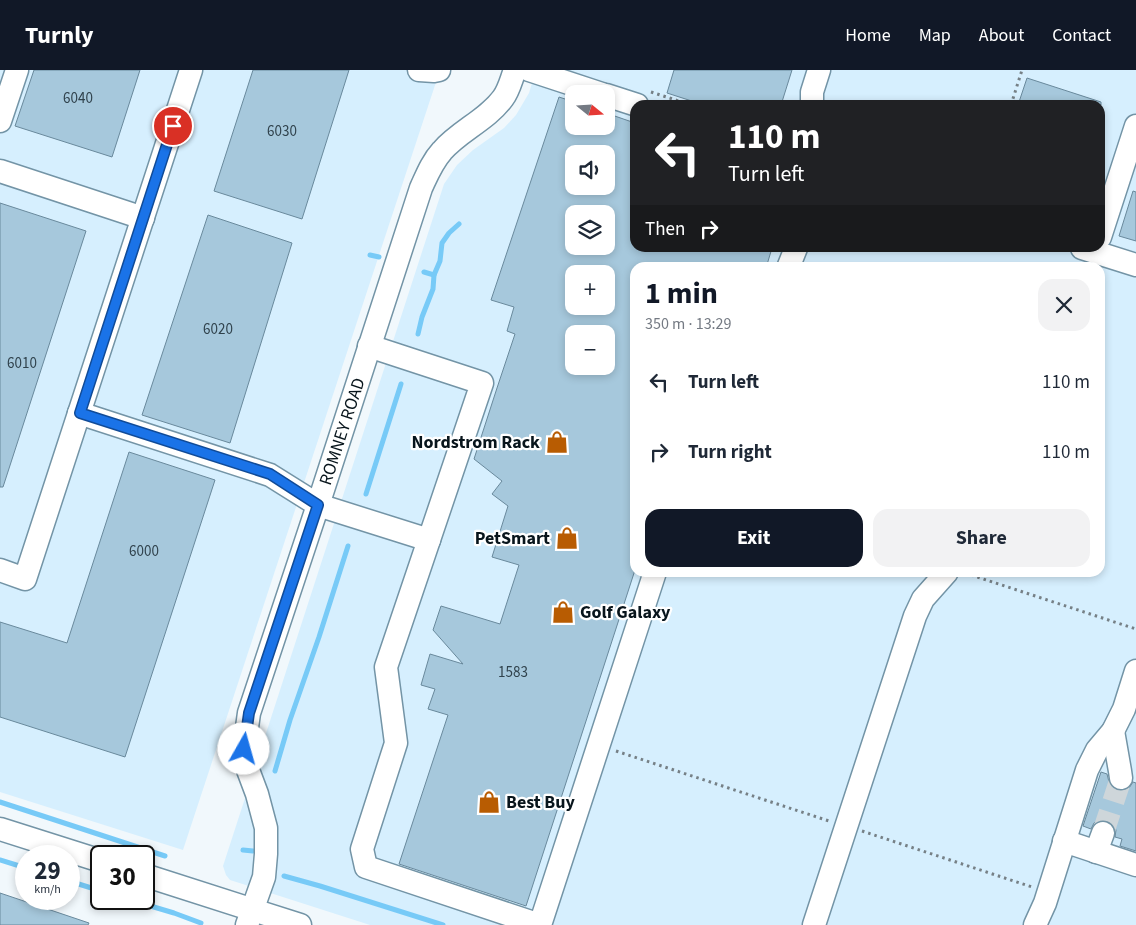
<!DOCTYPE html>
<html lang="en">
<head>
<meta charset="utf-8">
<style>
	:root { --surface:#fff; --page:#f2f2f3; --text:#1f2937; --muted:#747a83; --accent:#111827 }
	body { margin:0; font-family:"Source Sans 3",sans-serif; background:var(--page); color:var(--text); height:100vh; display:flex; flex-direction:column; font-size:19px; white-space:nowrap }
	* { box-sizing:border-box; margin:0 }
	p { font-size:16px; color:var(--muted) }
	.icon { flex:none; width:28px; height:28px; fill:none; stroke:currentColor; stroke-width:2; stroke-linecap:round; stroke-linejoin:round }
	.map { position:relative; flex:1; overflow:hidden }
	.sheet { position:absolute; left:630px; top:192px; width:475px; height:315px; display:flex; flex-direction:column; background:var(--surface); border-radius:15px; box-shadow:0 2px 8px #0003 }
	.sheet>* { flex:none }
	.top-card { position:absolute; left:630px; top:30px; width:475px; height:152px; border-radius:15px; box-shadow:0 2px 8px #0003; background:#202124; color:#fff; overflow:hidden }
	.needle { width:32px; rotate:108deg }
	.buttons { position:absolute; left:565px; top:15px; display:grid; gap:10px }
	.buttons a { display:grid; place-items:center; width:50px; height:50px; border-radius:10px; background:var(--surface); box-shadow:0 2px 8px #0003; font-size:25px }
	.speed { position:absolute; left:15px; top:775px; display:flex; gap:10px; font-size:25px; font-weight:700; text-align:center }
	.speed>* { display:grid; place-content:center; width:65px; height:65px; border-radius:50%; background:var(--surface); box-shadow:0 2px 8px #0003; line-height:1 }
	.speed small { font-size:12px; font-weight:400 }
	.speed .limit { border:2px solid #111; border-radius:8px; background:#fff; color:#111 }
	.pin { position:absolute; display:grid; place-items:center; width:42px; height:42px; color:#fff; margin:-21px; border:2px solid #fff; border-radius:50%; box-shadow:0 1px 5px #0007 }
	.me { position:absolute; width:55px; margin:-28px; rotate:7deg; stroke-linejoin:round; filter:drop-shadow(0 0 4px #0008) }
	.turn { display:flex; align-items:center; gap:18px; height:105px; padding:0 15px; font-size:22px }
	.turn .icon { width:65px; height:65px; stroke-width:2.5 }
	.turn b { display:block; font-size:35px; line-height:42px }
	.then { display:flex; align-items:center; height:48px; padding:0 15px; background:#0003; gap:10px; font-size:19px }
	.round { display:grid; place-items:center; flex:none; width:52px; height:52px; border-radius:15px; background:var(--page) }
	.head { display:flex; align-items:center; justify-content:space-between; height:85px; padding:0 15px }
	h1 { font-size:30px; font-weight:700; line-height:38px; color:var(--accent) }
	.action { display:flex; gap:10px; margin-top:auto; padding:10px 15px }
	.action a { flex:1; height:58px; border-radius:15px; background:var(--accent); color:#fff; font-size:20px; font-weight:700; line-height:58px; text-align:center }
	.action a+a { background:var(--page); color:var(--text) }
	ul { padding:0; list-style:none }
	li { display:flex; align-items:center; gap:15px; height:70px; padding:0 15px }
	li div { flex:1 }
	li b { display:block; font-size:19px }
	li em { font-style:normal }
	header { display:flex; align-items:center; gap:30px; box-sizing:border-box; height:70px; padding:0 25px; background:var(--accent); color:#fff }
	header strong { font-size:24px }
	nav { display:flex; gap:28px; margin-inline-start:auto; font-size:18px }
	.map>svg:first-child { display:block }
	.built { fill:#d6effe; fill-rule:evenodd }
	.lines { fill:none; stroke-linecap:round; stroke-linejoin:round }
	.stream { stroke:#77caf7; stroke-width:5 }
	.building { fill:#a6c8dc; stroke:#69899c; fill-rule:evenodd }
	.minor-tunnel { stroke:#ced6da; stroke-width:22; stroke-dasharray:22 11; stroke-linecap:butt }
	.minor-casing { stroke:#7394a6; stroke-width:25 }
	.path { stroke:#768086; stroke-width:3; stroke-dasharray:2.5 4; stroke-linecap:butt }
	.minor { stroke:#fff; stroke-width:22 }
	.route-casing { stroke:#114b97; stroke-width:12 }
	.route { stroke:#1a73e8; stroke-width:9 }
	.labels { text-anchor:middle; stroke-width:4.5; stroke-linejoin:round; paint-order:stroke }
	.number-label { font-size:15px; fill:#30424c }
	.street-label { font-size:18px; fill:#08151c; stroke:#fff }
	.poi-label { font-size:18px; font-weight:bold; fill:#08151c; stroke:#fff; text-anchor:end }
</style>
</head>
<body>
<header>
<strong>Turnly</strong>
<nav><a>Home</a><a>Map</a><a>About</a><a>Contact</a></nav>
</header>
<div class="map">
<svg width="1136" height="855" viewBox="0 0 1136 855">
	<rect width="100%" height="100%" fill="#f1f8fc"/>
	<!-- built -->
	<g class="built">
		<polygon points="0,0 440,0 183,780 0,722"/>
		<path d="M536,0H1136V855H370L230,810L226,805L223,796L444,114L457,95L473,80L504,58L516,45L529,23ZM574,24H606V56H574ZM635,35H1100V178H635ZM574,84H606V116H574ZM574,144H606V176H574ZM635,198H1100V502H635ZM574,204H606V236H574ZM574,264H606V296H574Z"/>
	</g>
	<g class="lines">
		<!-- stream -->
		<g class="stream">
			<polyline points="370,185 379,187"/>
			<polyline points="424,202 434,205"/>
			<polyline points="418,264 422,247 433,219 434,205 440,191 442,173 449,163 459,154"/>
			<polyline points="366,424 401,314"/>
			<polyline points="275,701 290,650 319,567 348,476"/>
			<polyline points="0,732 165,786"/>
			<polyline points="243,780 253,781"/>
			<polyline points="0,790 26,798"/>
			<polyline points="284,806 320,816 443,855"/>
			<polyline points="69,811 101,821"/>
			<polyline points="127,829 174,843 201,853"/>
		</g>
	</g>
	<!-- building -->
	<g class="building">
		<polygon points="34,0 140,0 112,87 15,56"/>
		<polygon points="253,0 349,0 302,149 214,121"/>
		<polygon points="674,0 792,0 781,35 704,35 667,23"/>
		<polygon points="1027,8 1101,32 1101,35 1018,35"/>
		<path d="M559,27L574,32V56H606V43L635,53V178H772L766,198H635V500L526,836L399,794L448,645L428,639L435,619L421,615L430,584L463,594L433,560L441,536L500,554L519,495L492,487L508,436L492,424L502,411L474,389L497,318L515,264L507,261L514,237L491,230ZM574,84H606V116H574ZM574,144H606V176H574ZM574,204H606V236H574ZM574,264H606V296H574Z"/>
		<polygon points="1133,121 1136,122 1136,171 1119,166"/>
		<polygon points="0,133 86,161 3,417 0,417"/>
		<polygon points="208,145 292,173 230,373 142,345"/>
		<polygon points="129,382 215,410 125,687 0,647 0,552 67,573"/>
		<polygon points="1101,702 1107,704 1110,716 1117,720 1123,721 1129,718 1133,712 1136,713 1136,781 1120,776 1122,769 1115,767 1116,760 1113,755 1108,751 1100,750 1094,753 1091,759 1083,756"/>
		<polygon points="0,823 89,853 88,855 0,855"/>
	</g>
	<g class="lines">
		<!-- minor-tunnel -->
		<polyline class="minor-tunnel" points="1103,763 1121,708"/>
		<defs>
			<g id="minor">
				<polyline points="419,0 434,1 439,0"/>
				<polyline points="529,0 602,24"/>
				<polyline points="606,25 637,35"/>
				<polyline points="812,35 812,22 819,0"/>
				<polyline points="0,51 17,0"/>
				<polyline points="0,101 143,148"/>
				<polyline points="1100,167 1136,56"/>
				<polyline points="1082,178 1136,195"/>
				<polyline points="788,198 796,178"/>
				<polyline points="369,276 482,313 386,597 396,673 362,779 366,797 540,855"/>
				<polyline points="79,343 270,405 318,435 429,470"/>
				<polyline points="0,500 25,509 191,0"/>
				<polyline points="1113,661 1120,701 1121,708"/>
				<polyline points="0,759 101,791"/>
				<polyline points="1064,771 1136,795"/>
				<polyline points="1096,782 1103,763"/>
				<polyline points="144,805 300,855"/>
				<path id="s1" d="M247,855L264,807L266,784V758L257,724L248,700L244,679L249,643L318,435L421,118C427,105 432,92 442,81C459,61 487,50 503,28C509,20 511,10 515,0"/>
				<polyline points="540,855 655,502"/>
				<polyline points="814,855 915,546 923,529 947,502"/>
				<polyline points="1035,855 1045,833 1087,700 1097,680 1113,661 1124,639 1136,601"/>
			</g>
		</defs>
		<!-- minor casing -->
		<use href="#minor" class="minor-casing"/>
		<!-- path -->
		<g class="path">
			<polyline points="651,22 691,35"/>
			<polyline points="1011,35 1022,0"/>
			<polyline points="965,503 1136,559"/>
			<polyline points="616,681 829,751"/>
			<polyline points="862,761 1032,817"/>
		</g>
		<!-- minor -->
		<use href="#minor" class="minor"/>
	</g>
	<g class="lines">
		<defs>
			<polyline id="route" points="173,56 80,343 270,404 318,435 249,643 244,679"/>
		</defs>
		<!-- route casing -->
		<use href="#route" class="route-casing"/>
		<!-- route -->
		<use href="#route" class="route"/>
	</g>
	<!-- icons -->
	<defs>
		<symbol id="shop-bare" viewBox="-9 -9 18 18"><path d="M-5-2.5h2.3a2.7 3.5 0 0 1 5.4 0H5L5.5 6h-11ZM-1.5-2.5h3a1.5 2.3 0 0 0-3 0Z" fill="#b85c02" stroke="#fff" stroke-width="2.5" paint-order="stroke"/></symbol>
	</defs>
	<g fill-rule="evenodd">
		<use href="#shop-bare" x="541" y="356" width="32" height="32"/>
		<use href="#shop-bare" x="551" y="452" width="32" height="32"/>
		<use href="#shop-bare" x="547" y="526" width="32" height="32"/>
		<use href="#shop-bare" x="473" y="716" width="32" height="32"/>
	</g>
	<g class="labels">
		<!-- number labels -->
		<g class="number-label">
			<text x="78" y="33">6040</text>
			<text x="282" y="66">6030</text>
			<text x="218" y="264">6020</text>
			<text x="22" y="298">6010</text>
			<text x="144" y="486">6000</text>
			<text x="513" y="607">1583</text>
		</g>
		<!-- street labels -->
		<g class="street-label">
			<text dy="6" stroke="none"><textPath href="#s1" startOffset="515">ROMNEY ROAD</textPath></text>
		</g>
		<!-- poi labels -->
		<g class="poi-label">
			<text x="540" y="378">Nordstrom Rack</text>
			<text x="550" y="474">PetSmart</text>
			<text x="580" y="548" text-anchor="start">Golf Galaxy</text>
			<text x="506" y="738" text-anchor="start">Best Buy</text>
		</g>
	</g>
</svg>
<div class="buttons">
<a><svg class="needle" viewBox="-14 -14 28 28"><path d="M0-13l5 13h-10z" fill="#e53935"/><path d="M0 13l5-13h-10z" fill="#747a83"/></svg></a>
<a><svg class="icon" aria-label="sound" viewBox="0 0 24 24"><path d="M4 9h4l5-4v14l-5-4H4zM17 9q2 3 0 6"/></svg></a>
<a><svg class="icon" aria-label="layers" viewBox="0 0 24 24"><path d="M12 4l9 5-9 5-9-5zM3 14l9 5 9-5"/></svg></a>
<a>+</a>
<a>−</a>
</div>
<div class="speed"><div>29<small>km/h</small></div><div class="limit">30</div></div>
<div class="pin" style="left:173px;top:56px;background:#d93025"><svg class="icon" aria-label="arrive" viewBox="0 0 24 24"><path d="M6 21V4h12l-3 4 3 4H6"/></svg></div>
<svg class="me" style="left:244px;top:679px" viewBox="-20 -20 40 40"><circle r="19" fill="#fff"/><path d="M0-13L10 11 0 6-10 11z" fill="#1a73e8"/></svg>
<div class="top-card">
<div class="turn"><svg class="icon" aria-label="left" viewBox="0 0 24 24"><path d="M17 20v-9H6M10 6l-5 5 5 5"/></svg><div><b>110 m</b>Turn left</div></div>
<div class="then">Then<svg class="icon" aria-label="right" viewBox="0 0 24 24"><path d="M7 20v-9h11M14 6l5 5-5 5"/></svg></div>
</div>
<section class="sheet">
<div class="head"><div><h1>1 min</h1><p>350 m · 13:29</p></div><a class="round"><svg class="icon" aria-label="close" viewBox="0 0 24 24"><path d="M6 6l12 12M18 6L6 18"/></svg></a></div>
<ul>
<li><svg class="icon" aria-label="left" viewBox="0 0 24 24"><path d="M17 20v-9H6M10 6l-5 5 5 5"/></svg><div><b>Turn left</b></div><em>110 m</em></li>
<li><svg class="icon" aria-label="right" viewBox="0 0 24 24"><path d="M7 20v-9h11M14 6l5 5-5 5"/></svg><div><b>Turn right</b></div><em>110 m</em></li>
</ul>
<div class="action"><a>Exit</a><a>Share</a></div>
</section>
</div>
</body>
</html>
